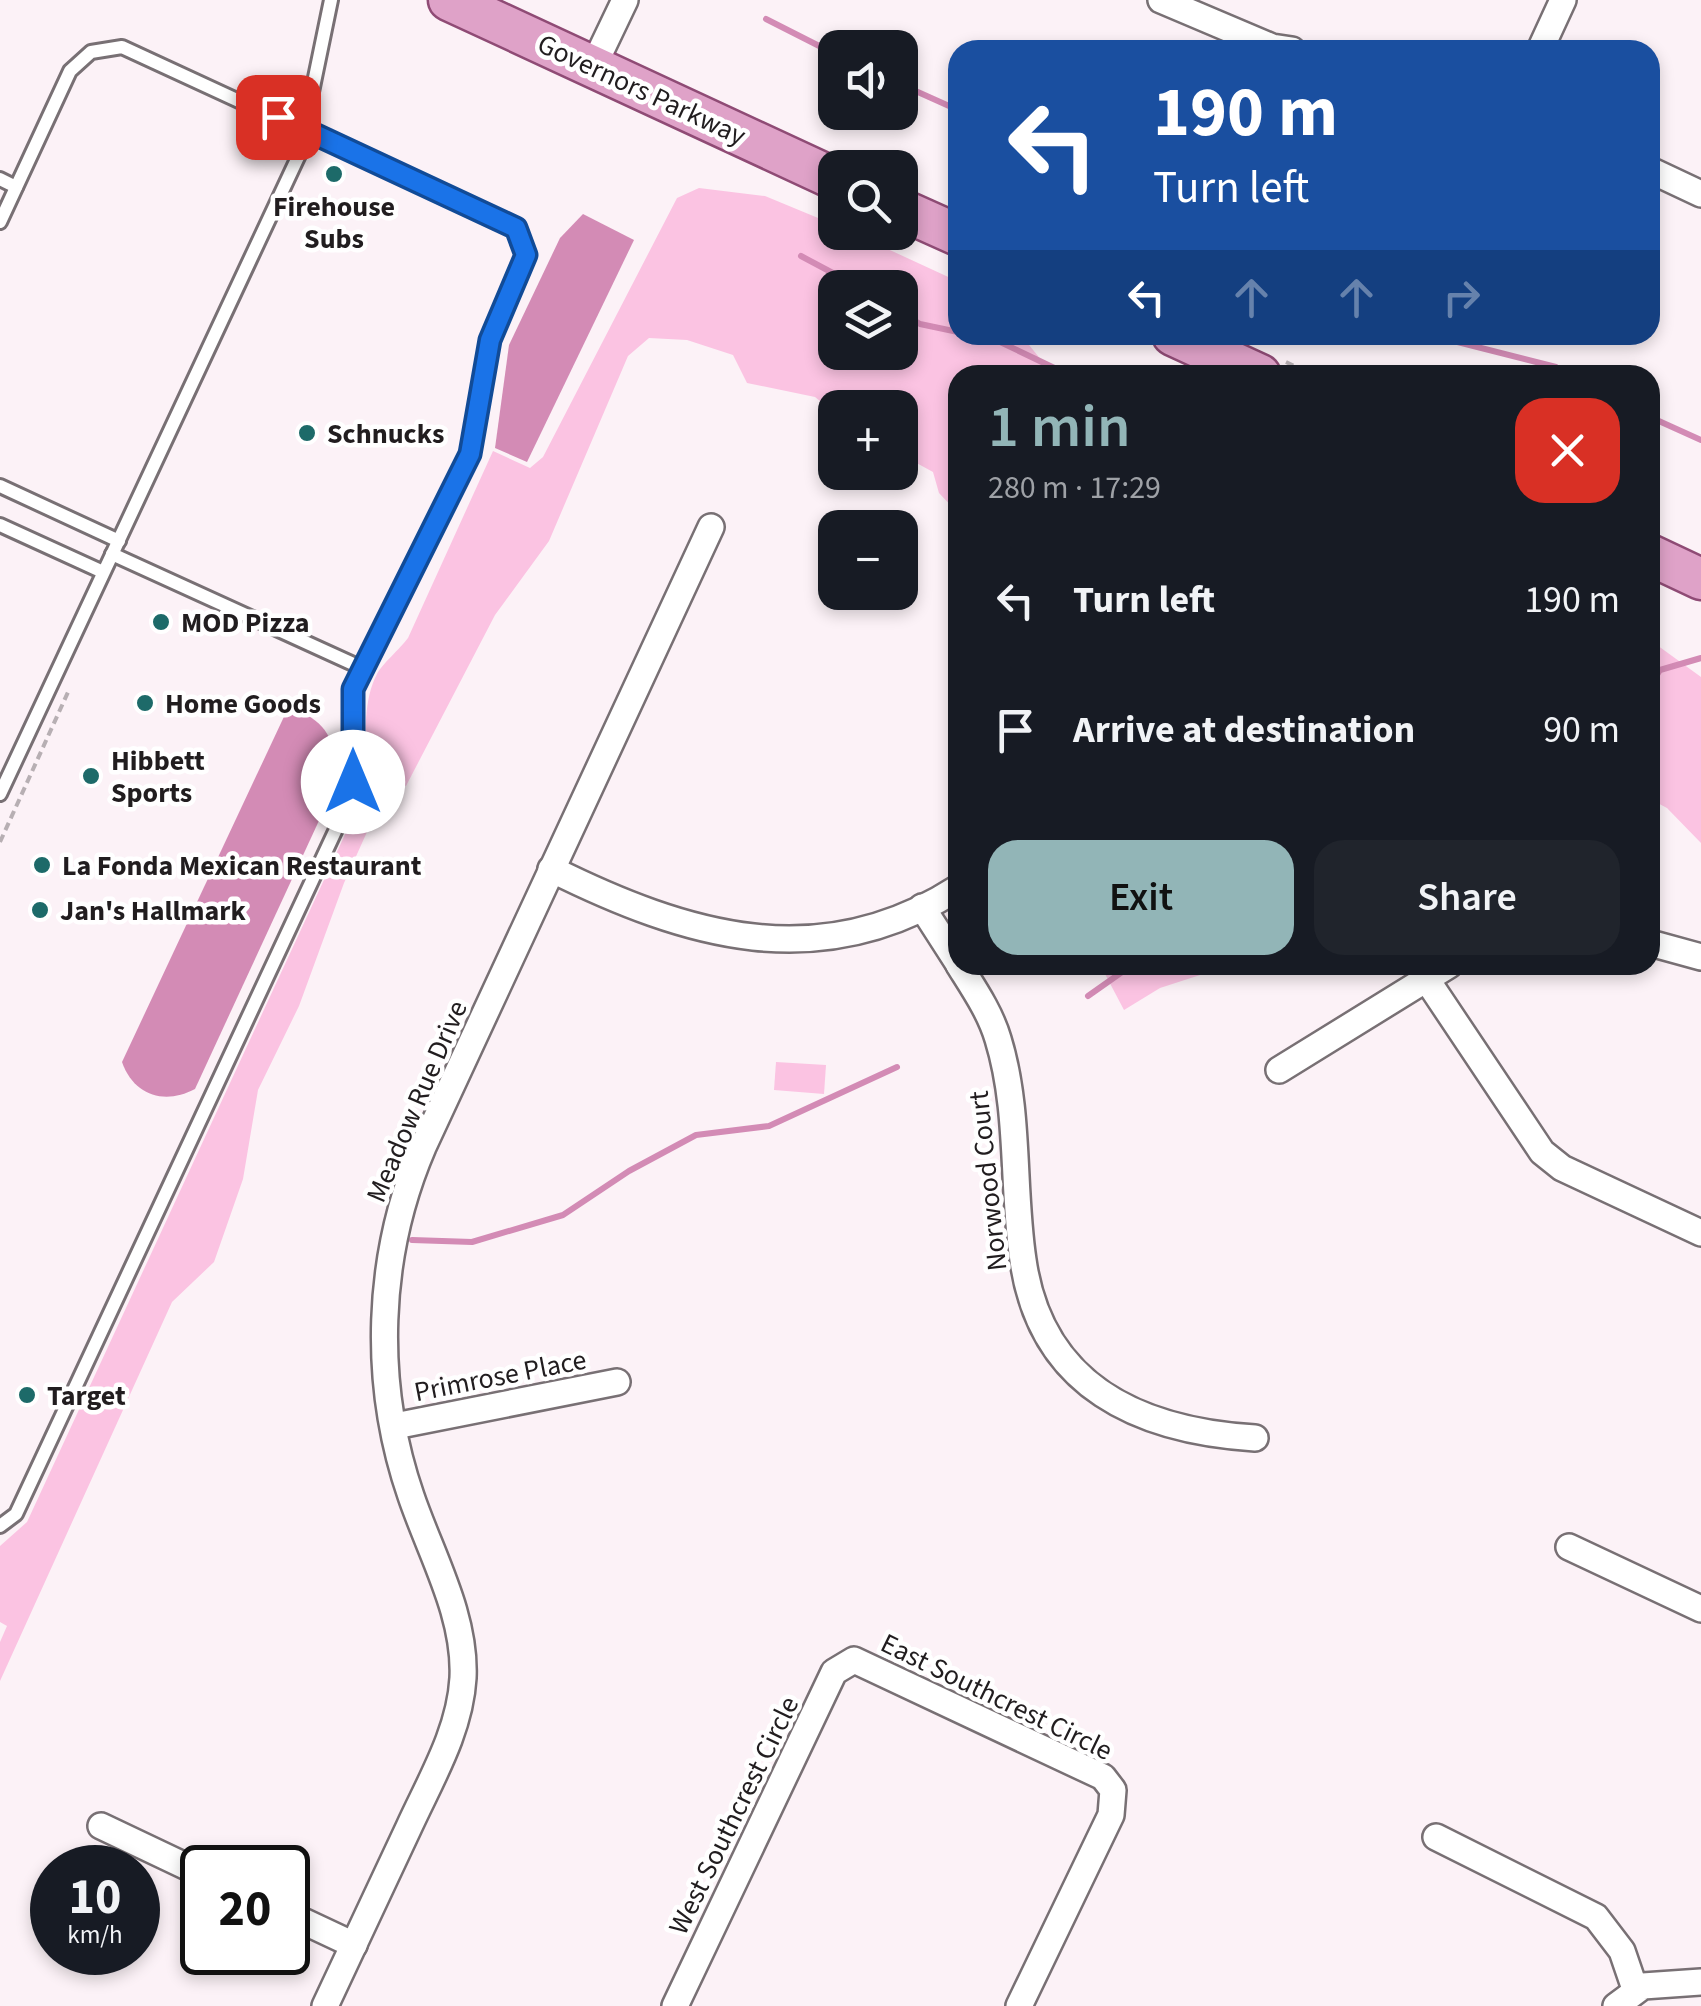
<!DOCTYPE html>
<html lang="en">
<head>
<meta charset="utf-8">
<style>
	:root { --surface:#171b24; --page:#20242c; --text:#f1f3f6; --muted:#9ea1a6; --accent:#92b5b7 }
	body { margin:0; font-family:"Source Sans 3",sans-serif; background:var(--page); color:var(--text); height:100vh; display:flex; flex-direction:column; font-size:38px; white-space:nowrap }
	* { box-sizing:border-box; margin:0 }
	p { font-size:32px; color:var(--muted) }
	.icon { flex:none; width:55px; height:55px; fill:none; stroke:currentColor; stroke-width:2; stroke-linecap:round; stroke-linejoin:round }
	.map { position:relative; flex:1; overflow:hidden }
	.details { position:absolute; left:948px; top:365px; width:712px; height:610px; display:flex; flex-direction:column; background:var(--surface); border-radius:30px; box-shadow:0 5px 15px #0003 }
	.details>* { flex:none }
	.hud { position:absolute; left:948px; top:40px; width:712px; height:305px; border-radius:30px; box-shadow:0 5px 15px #0003; background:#1a4fa0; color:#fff; overflow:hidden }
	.controls { position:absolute; left:818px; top:30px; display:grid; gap:20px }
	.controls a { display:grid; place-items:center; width:100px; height:100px; border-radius:20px; background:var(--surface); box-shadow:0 5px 15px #0003; font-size:50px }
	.speed { position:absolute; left:30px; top:1845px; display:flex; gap:20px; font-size:50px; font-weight:700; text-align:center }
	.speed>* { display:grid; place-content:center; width:130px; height:130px; border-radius:50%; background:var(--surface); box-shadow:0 5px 15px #0003; line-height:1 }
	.speed small { font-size:25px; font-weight:400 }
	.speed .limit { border:5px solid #111; border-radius:15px; background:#fff; color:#111 }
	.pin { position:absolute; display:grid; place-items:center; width:85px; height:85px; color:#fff; margin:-42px; border-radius:20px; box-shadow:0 5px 15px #0006 }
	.me { position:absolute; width:110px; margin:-55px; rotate:0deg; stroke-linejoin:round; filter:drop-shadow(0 0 8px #0008) }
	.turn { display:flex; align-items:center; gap:35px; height:210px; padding:0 40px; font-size:45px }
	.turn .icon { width:130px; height:130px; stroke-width:2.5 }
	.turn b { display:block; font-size:70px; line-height:85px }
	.lanes { display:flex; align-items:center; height:95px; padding:0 40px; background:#0003; justify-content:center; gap:50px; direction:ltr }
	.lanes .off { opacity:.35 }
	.round { display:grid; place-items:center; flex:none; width:105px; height:105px; border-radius:30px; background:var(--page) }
	.headline { display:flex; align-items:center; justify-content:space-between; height:170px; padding:0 40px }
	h1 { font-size:60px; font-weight:600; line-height:75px; color:var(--accent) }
	.action { display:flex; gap:20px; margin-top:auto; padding:20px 40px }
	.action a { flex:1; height:115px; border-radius:30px; background:var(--accent); color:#111; font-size:40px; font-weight:600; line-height:115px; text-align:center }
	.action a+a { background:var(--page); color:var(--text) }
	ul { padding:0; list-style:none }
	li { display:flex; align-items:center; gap:30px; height:130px; padding:0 40px }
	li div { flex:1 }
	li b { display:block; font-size:38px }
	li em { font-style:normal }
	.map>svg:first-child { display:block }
	.green { fill:#fbc3e2; fill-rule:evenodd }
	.water { fill:#d38bb5 }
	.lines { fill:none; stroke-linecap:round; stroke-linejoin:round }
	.stream { stroke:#d38bb5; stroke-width:6 }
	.lane-casing { stroke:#787074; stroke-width:18 }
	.street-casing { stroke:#787074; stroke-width:30 }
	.primary-casing { stroke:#8f4b75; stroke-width:45 }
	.path { stroke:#b7afb3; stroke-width:4; stroke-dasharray:8 5; stroke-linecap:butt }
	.lane { stroke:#fff; stroke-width:12 }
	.street { stroke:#fff; stroke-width:25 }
	.primary { stroke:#dfa2c8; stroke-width:40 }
	.route-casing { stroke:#114b97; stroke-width:25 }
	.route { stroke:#1a73e8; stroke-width:18 }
	.poi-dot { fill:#1d6a69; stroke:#fff; stroke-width:4 }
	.labels { text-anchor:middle; stroke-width:9; stroke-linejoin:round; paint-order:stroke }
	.street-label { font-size:28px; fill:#211d1f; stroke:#fff }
	.poi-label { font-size:28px; font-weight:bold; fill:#211d1f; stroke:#fff; text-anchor:start }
</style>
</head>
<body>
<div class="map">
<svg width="1701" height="2006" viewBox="0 0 1701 2006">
	<rect width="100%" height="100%" fill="#fcf2f7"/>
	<!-- green -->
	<g class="green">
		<path d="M699,188L765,196L835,225V232L853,233L957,281L958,335H1021L1042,361L1069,375H958L957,512L939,493L933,472L900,454V408H835V413L815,397L747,383L733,355L687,340L649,338L628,356L549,541L495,615L406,786L390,781L344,883L299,1006L258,1090L243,1179L214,1262L172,1302L0,1681V1642L7,1626L0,1622V1546L27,1522L360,802C372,762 357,712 377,674C382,664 400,649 408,638L493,451L530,468L543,457L677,198ZM835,288H900V352H835Z"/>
		<polygon points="1650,640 1701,677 1701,843 1667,808 1650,799"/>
		<polygon points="1109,965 1231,965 1160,988 1124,1010 1104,972"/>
		<polygon points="776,1062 826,1065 824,1094 774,1090"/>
	</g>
	<!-- water -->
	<g class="water">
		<polygon points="583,214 634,240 527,462 495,448 509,345 560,238"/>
		<path d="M289,706C333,725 335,741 335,786L195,1089C165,1105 134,1096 122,1062Z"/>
	</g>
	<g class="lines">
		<!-- stream -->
		<g class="stream">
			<polyline points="766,19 835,54"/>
			<polyline points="900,84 958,110"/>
			<polyline points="801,256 861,288"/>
			<polyline points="900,312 920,324 958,332"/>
			<polyline points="973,335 996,340 1069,375"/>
			<polyline points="1430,335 1556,367 1566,375"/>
			<polyline points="1650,417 1701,440"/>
			<polyline points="1650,686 1660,670 1701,658"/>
			<polyline points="1088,996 1132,965"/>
			<polyline points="412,1240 472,1242 563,1215 629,1171 696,1135 769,1126 897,1067"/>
		</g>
		<defs>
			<g id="lane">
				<polyline points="0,179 16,187"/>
				<polyline points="0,222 70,71 91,52 122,47 516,229 526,255 490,341 470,454 353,689 353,782 338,825 16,1514 0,1526"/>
				<polyline points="0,486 119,541"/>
				<polyline points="0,525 103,572"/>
				<polyline points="112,554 362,668"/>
				<polyline points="0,794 299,155 331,0"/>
			</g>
			<g id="street">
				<polyline points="1161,0 1272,47 1292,50"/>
				<polyline points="1540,50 1563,0"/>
				<polyline points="593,67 625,0"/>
				<polyline points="1650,170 1701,194"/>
				<path d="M551,869C686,936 820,977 958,888"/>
				<polyline points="922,907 958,963"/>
				<polyline points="1650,943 1701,957"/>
				<path d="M959,965C974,989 990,1012 998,1039C1020,1110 1012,1188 1023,1260C1041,1388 1141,1431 1255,1438"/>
				<polyline points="1427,980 1542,1152 1562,1168 1701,1233"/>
				<polyline points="1279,1070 1449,965"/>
				<polyline points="395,1426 617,1382"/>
				<polyline points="1569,1547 1701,1609"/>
				<polyline points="101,1826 202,1874"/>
				<polyline points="1436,1837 1596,1917 1622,1951 1635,1989"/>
				<polyline points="288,1914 354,1945"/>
				<path d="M325,2006C353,1946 381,1887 409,1827C431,1779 460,1731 463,1678C466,1615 431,1555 411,1496C372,1383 376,1256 423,1147L711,527"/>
				<polyline points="675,2006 834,1672 854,1660 1103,1777 1113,1790 1111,1815 1019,2006"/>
				<polyline points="1616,2006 1643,1986 1701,1982"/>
			</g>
			<g id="primary">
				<polyline points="449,0 835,179"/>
				<polyline points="900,209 958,235"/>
				<polyline points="1173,335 1260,375"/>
				<polyline points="1650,555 1701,579"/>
			</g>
		</defs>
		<!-- lane casing -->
		<use href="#lane" class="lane-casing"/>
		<!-- street casing -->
		<use href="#street" class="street-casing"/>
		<!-- primary casing -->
		<use href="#primary" class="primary-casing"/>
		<!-- path -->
		<g class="path">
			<polyline points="1123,335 1142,341"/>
			<polyline points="1286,362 1313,375"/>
			<polyline points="0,842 69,690"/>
		</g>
		<!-- lane -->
		<use href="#lane" class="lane"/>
		<!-- street -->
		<use href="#street" class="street"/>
		<!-- primary -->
		<use href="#primary" class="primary"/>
	</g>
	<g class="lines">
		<defs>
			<polyline id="route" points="278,117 516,228 526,255 490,340 470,454 353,689 353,782"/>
		</defs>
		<!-- route casing -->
		<use href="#route" class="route-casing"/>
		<!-- route -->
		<use href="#route" class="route"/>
	</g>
	<!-- markers -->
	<g class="poi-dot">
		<circle cx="334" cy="174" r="10"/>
		<circle cx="307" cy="433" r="10"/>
		<circle cx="161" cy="622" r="10"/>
		<circle cx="145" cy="703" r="10"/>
		<circle cx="91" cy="776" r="10"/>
		<circle cx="42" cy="865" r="10"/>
		<circle cx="40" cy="910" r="10"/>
		<circle cx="27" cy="1395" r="10"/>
	</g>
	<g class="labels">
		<!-- street labels -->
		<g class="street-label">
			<text transform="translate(642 89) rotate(25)" y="10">Governors Parkway</text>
			<text transform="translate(416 1101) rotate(-67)" y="10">Meadow Rue Drive</text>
			<text transform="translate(987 1181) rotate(-96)" y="10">Norwood Court</text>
			<text transform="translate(500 1375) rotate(-11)" y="10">Primrose Place</text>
			<text transform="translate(997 1696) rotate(26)" y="10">East Southcrest Circle</text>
			<text transform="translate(733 1815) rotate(-64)" y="10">West Southcrest Circle</text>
		</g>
		<!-- poi labels -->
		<g class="poi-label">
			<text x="334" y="216" text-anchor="middle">Firehouse<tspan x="334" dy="32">Subs</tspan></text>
			<text x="327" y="443">Schnucks</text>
			<text x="181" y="632">MOD Pizza</text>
			<text x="165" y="713">Home Goods</text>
			<text x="111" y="770">Hibbett<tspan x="111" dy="32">Sports</tspan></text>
			<text x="62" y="875">La Fonda Mexican Restaurant</text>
			<text x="60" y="920">Jan's Hallmark</text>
			<text x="47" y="1405">Target</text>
		</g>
	</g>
</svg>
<div class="controls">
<a><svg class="icon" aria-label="sound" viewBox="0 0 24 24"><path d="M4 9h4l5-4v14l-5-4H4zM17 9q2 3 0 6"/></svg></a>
<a><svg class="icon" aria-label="search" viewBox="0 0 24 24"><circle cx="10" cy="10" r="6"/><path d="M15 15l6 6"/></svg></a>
<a><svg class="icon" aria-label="layers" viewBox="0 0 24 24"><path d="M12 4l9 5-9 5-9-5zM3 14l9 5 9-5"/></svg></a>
<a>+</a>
<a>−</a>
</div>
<div class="speed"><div>10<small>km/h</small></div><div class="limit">20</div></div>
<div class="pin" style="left:278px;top:117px;background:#d93025"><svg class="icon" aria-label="arrive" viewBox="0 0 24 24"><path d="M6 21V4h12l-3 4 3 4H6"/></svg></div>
<svg class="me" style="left:353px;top:782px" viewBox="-20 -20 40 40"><circle r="19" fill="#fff"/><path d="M0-13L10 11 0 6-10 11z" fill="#1a73e8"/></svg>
<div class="hud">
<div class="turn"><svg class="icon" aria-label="left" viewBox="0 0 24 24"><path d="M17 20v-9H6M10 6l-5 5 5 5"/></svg><div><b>190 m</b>Turn left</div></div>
<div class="lanes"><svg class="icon" aria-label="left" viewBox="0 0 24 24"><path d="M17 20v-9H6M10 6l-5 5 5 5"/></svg><svg class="icon off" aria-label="ahead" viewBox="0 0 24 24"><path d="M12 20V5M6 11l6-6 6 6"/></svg><svg class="icon off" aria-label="ahead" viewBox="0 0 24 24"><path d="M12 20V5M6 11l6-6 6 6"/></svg><svg class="icon off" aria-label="right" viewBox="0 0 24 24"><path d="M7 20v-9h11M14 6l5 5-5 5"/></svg></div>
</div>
<section class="details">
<div class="headline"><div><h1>1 min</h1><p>280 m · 17:29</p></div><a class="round" style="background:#d93025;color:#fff"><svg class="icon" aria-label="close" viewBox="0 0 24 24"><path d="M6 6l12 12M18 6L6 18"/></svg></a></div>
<ul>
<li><svg class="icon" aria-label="left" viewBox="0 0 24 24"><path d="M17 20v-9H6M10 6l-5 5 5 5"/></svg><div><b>Turn left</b></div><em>190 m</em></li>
<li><svg class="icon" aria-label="arrive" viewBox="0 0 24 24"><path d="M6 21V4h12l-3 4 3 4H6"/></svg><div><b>Arrive at destination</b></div><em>90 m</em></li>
</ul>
<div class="action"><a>Exit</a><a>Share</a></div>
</section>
</div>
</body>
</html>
